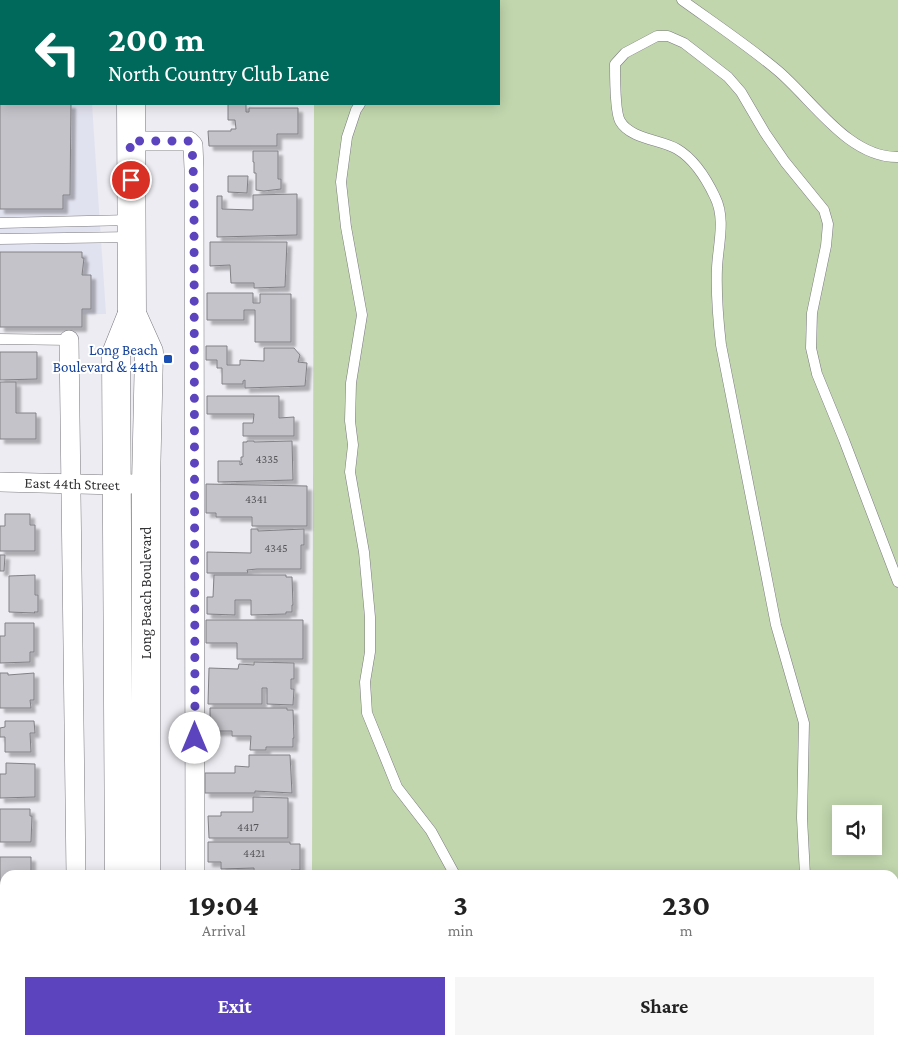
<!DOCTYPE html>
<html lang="en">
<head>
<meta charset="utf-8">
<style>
	:root { --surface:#fff; --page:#f6f6f6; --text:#222; --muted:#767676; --accent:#5b44bd }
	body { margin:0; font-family:"Crimson Pro",serif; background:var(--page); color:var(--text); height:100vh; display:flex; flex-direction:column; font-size:19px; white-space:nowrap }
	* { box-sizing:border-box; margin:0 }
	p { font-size:16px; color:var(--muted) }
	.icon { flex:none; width:28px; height:28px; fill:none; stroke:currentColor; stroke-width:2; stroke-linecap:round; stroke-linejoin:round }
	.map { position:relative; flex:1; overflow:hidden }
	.drawer { position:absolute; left:0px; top:870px; width:899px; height:175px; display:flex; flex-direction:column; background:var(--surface); border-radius:15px 15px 0 0; box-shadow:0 2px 12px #0003 }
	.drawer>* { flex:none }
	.top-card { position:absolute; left:0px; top:0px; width:500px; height:105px; box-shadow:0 2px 12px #0003; background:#00695c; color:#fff; overflow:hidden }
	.tools { position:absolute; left:832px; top:805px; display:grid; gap:10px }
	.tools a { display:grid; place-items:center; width:50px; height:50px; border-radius:0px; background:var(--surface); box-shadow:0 2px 12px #0003; font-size:25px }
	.pin { position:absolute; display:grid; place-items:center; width:42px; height:42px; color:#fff; margin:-21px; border:2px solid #fff; border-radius:50%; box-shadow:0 1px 5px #0007 }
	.me { position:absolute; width:55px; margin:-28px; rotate:0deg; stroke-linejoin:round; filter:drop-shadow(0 0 4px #0008) }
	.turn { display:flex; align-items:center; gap:18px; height:105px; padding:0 25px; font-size:22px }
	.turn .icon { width:65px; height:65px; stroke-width:2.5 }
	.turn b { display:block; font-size:35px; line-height:42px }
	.eta { display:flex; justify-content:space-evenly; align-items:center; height:85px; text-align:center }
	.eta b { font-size:30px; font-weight:700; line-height:35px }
	.action { display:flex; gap:10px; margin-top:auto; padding:10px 25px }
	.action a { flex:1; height:58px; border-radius:0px; background:var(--accent); color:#fff; font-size:20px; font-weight:700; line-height:58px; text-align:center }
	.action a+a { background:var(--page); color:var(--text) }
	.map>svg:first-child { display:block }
	.built { fill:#e1e2ef }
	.green { fill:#c1d6ad; fill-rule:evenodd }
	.building { fill:#c3c3c9; stroke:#818186; filter:url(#shadow) }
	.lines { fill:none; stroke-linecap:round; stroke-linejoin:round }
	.service-casing { stroke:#7a7a7f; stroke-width:11 }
	.minor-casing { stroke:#7a7a7f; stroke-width:20 }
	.primary-casing { stroke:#7a7a7f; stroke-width:29 }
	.service { stroke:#fff; stroke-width:10 }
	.minor { stroke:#fff; stroke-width:19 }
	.primary { stroke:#fff; stroke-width:28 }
	.route { stroke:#5b44bd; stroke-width:9; stroke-dasharray:0 16.2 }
	.transit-dot { fill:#1a4fb4; stroke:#fff; stroke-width:2 }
	.labels { text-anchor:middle; stroke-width:4; stroke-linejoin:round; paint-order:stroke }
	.number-label { font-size:12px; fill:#57575a }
	.transit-label { font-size:15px; fill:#164399; stroke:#fff; text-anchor:end }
	.street-label { font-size:15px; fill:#333335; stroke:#fff }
</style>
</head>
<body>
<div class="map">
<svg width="898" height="1045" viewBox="0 0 898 1045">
	<defs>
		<filter id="shadow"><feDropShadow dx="4.5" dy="4.5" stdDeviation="1" flood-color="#0004"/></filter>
	</defs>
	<rect width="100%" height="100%" fill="#ececf2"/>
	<!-- built -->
	<polygon class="built" points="0,0 306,0 1,1 1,104 92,104 106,314 0,316"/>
	<!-- green -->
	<path class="green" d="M314,0H898V1045H312V1040H894V875H312L314,104H499V1ZM841,814H874V846H841Z"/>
	<!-- building -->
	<g class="building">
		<polygon points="193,0 256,0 193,1"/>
		<polygon points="0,84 1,104 71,104 70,195 63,195 63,209 0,209"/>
		<polygon points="228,104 246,104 246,112 249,112 249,108 298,108 298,134 277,134 277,146 209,146 208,131 231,131 231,129 236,129 235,120 228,120"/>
		<polygon points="253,151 278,151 278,179 281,179 281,189 264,191 256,190 256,173 254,173 254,162 253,162"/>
		<polygon points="228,176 248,176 247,193 228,192"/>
		<polygon points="297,194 297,235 217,237 217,196 222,196 222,209 253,210 253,195"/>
		<polygon points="210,242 287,242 285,287 254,288 254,283 231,283 230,265 210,266"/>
		<polygon points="0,252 82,252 82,258 84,258 82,275 91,275 91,309 82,309 82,327 0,327"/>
		<polygon points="207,293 253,293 253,303 260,303 260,294 291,294 291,342 255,342 255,310 244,310 244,320 207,320"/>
		<polygon points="206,346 227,346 227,365 240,365 240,360 264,361 264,348 294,348 300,355 298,362 307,363 305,386 245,388 245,380 243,381 243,384 222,384 222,368 217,368 217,360 206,360"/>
		<polygon points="0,352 37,352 37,379 0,380"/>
		<polygon points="0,382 16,382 16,413 36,413 36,439 0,439"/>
		<polygon points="207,396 279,396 279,418 294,417 294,436 243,436 243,423 253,423 254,414 207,414"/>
		<polygon points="247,441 254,441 254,442 292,441 293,480 218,482 218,461 240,461 240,465 243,464 241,463 241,457 243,457 243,442 247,442"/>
		<polygon points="206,484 307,486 307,526 252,526 252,517 216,517 216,513 206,513"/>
		<polygon points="5,514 30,514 30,525 35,525 35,551 0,551 0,526 5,526"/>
		<polygon points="251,529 258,529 258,531 304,529 304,545 301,545 301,569 257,569 247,570 248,573 207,573 207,552 251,553"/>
		<polygon points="0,555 5,555 4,571 0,571"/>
		<polygon points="35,575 35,595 38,595 38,612 34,612 35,613 9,612 9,576"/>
		<polygon points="214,575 286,575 286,577 292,577 293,605 292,605 292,612 286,612 286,614 251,615 251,600 235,600 235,615 207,614 207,597 213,597"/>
		<polygon points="206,620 303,620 303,659 237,659 237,643 206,643"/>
		<polygon points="5,623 34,623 34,652 30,652 30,662 0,663 0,636 5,636"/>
		<polygon points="254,662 294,663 294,679 291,679 291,689 294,689 293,705 267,704 267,688 262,688 262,704 208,704 209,668 238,669 239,664 254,665"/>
		<polygon points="0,673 8,673 8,675 34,673 34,700 30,700 31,708 0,708"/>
		<polygon points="210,708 287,708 287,710 293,710 294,738 293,738 293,747 266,747 266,750 250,750 251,736 232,736 232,731 210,731"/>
		<polygon points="5,721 34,721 35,733 30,733 31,752 5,752 5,737 0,737 0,728 5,727"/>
		<polygon points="249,755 290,755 292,793 255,791 255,793 205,793 205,773 235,773 235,766 249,767"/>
		<polygon points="6,763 35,764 35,797 0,798 0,774 6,774"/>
		<polygon points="253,797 288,798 288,838 209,838 208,816 221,816 221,812 253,812"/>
		<polygon points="0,809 30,809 30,816 32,816 31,842 0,842"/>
		<polygon points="208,842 290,842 290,844 300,844 300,870 291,870 291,875 254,875 254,868 221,869 221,862 208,862"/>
		<polygon points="0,857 31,857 31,875 5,875 5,886 0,886"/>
		<polygon points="2,897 5,897 5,931 0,931 0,912 3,912 3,904 1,904"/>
		<polygon points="2,945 5,945 5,975 2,975 2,959 0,959 0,955 2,955"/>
		<polygon points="0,1025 3,1025 3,1041 34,1040 35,1045 0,1045"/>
		<polygon points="221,1040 285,1040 285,1045 253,1045 253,1043 245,1043 245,1044 221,1044"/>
	</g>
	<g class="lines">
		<defs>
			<g id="service">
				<polyline points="289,0 289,1"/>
				<path d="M682,0C714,23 747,45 777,70C812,99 848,158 898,157"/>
				<polyline points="428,1 429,0"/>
				<polyline points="360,104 356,110 347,137 341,182 346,227 362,315 351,383 350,421 353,445 350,472 364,552 370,617 370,652 365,682 367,713 397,787 431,831 455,875"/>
				<polyline points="0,223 131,220"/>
				<polyline points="0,239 131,237"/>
				<polyline points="0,339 69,340"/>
				<path d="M805,875L802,818L804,723L776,625L721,345C718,319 716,294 717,268C718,245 726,219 715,197C707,180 694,159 677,149C662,140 630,139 620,121C615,112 615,76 615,64L625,53L657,36H668L684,43L728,77L741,92L765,133L785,162L824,210L828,224L826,246L812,313L811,348L817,374L844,440L898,582"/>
				<polyline points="520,1040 532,1045"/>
				<polyline points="546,1040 548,1045"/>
				<polyline points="876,1040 879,1045"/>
			</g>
			<g id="minor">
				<polyline points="130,141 189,141 193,145 194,169 195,875"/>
				<polyline points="69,340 76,875"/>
				<path id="s1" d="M0,482L117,485L146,483"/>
				<polyline points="77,1040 78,1045"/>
				<polyline points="195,1040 195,1045"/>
			</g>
			<g id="primary">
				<polyline points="134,1 134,0"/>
				<polyline points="131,104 132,314 149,352 146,483 146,875"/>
				<polyline points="119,875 116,354 132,314"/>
				<polyline points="119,1040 120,1045"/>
				<polyline points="147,1040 147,1045"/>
			</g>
		</defs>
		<!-- service casing -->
		<use href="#service" class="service-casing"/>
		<!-- minor casing -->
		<use href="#minor" class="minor-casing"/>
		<!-- primary casing -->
		<use href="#primary" class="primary-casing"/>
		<!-- service -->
		<use href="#service" class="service"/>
		<!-- minor -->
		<use href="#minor" class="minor"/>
		<!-- primary -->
		<use href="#primary" class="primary"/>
	</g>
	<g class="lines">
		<!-- route -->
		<polyline class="route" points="131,180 130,141 189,141 192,145 194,188 195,738"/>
	</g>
	<!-- markers -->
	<rect class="transit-dot" x="163" y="354" width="10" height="10" rx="2.5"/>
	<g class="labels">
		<!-- number labels -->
		<g class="number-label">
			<text x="267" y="463">4335</text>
			<text x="256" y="503">4341</text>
			<text x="276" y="552">4345</text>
			<text x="248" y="831">4417</text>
			<text x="254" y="857">4421</text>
		</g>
		<!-- transit labels -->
		<g class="transit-label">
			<text x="158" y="355">Long Beach<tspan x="158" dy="17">Boulevard &amp; 44th</tspan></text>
		</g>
		<!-- street labels -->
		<g class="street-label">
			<text dy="5" stroke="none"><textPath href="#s1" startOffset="72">East 44th Street</textPath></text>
			<text transform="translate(146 593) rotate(-90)" y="5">Long Beach Boulevard</text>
		</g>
	</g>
</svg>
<div class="tools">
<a><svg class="icon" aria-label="sound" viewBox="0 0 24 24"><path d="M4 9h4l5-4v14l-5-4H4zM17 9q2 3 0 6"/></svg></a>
</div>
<div class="pin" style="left:131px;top:180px;background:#d93025"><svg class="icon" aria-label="arrive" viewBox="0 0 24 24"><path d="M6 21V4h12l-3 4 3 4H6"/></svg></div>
<svg class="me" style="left:195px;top:738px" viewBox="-20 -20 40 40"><circle r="19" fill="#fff"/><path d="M0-13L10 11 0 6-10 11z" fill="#5b44bd"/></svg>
<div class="top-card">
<div class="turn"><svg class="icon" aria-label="left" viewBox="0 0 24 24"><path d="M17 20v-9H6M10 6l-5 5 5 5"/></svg><div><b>200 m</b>North Country Club Lane</div></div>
</div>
<section class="drawer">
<div class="eta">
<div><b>19:04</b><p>Arrival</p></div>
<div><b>3</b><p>min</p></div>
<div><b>230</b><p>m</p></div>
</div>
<div class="action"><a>Exit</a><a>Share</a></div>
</section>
</div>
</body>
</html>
